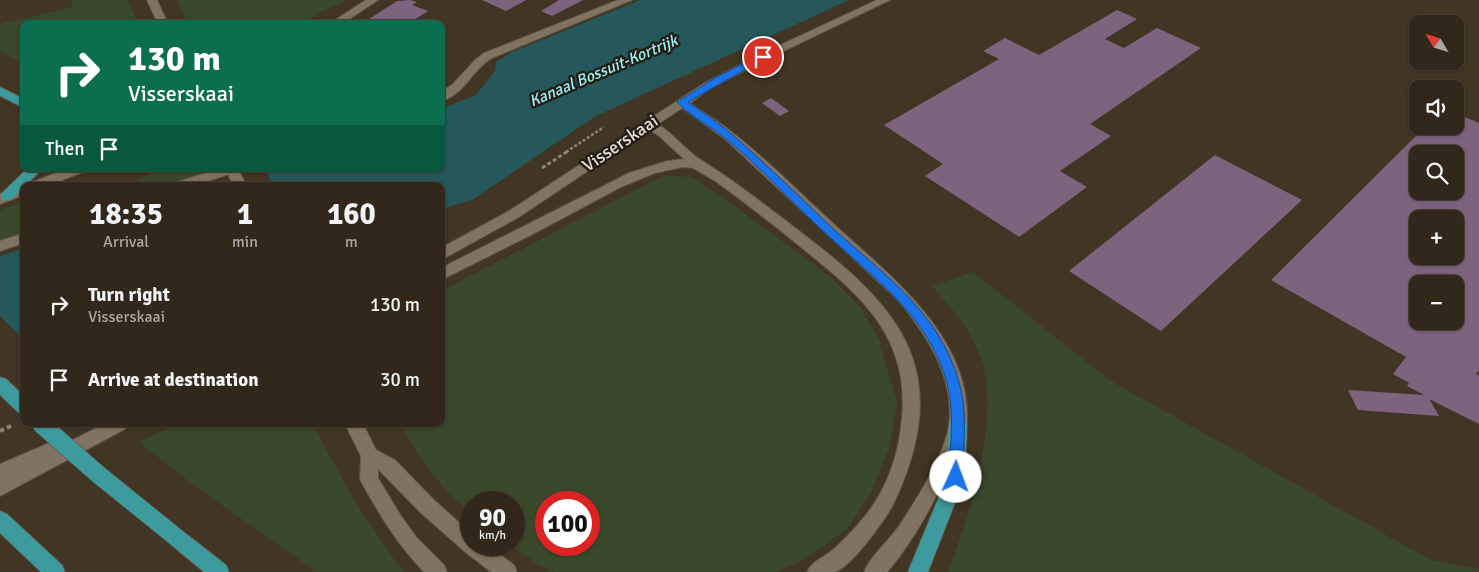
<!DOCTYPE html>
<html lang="en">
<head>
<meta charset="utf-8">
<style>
	:root { --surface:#31281b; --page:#3d3428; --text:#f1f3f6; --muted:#a8a6a3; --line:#4c443a }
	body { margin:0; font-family:Signika,sans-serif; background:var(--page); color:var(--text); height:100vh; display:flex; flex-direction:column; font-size:19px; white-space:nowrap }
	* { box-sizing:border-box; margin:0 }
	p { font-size:16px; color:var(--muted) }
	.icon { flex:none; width:28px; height:28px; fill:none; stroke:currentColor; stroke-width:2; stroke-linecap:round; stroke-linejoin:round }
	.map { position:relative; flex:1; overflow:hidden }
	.details { position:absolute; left:20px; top:182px; width:425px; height:245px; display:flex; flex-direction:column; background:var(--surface); border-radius:10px; box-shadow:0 1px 4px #0004,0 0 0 1px var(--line) }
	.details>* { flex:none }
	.banner { position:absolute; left:20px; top:20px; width:425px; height:152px; border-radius:10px; box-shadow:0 1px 4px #0004,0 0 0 1px var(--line); background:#0b6e4f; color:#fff; overflow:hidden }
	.needle { width:32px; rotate:308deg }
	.fabs { position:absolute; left:1409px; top:15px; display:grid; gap:10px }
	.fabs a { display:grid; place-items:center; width:55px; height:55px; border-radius:10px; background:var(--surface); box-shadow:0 1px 4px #0004,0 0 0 1px var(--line); font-size:25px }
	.speed { position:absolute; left:460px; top:491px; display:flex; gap:10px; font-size:25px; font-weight:700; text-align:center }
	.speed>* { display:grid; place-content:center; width:65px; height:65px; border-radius:50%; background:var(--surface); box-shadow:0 1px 4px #0004,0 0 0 1px var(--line); line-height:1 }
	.speed small { font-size:12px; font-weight:400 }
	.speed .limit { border:8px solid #d22; background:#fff; color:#111 }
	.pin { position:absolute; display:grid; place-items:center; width:42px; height:42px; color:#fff; margin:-21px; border:2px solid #fff; border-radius:50%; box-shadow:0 1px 5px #0007 }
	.me { position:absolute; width:55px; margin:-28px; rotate:2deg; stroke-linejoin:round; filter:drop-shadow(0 0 4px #0008) }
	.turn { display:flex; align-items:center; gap:18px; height:105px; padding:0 25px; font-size:22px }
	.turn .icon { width:65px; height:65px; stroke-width:2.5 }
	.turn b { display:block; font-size:35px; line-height:42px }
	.then { display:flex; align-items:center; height:48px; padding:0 25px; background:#0003; gap:10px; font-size:19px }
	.eta { display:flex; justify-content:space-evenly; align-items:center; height:85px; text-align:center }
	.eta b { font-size:30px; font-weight:700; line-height:35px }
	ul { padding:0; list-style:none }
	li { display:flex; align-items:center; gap:15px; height:75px; padding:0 25px }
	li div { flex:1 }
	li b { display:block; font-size:19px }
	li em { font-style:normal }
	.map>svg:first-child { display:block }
	.green { fill:#39492a; fill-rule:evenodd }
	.water { fill:#25585b }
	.pier { fill:#413524 }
	.building { fill:#7e637f; fill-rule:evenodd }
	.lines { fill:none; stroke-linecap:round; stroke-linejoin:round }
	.lane-casing { stroke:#5d5244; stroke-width:2 }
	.secondary-casing { stroke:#5d5244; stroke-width:2 }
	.highway-casing { stroke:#5d5244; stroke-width:2 }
	.path-far2 { stroke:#8c8374; stroke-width:2.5; stroke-dasharray:3 2; stroke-linecap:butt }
	.path-far1 { stroke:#8c8374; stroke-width:3; stroke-dasharray:4 2.5; stroke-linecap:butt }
	.path { stroke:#8c8374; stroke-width:4; stroke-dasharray:4.5 3; stroke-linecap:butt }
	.lane { fill:#817361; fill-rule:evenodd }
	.secondary { fill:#817361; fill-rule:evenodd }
	.highway { fill:#3e9b9d; fill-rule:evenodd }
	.highway-bridge-casing { stroke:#5d5244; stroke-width:19; stroke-linecap:butt }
	.highway-bridge { stroke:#3e9b9d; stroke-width:18 }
	.route { fill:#1a73e8; stroke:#114b97 }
	.labels { text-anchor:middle; stroke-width:5; stroke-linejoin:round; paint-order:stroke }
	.far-water-label { font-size:16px; font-style:italic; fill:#9af1f7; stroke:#231e16 }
	.street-label { font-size:18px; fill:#e5ded3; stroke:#231e16 }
</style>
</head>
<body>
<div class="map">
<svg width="1479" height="572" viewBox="0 0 1479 572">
	<rect width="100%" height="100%" fill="#413524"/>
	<!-- green -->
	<g class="green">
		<polygon points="72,0 128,0 138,24 24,24 24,65 0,50 0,24 72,7"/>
		<polygon points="177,0 347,0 321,12 303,24 188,24"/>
		<polygon points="163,169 199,169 201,174 166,186 122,186"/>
		<path d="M665,175L691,177L739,209L831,277L861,308L878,337L888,371L897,403L890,446L871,493L847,529L804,560L775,572H556L537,564L510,545H514V502H471V514C441,489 419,458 400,424H441V291ZM589,502V545H546V502Z"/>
		<polygon points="24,201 24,233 0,241 0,210"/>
		<path d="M973,272L1111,381L1431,560L1479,569V572H948C969,514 999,427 983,365C975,334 953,310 932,286Z"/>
		<polygon points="177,424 312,424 359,508 396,562 406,572 317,572 192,484 139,442"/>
	</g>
	<!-- water -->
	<g class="water">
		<polygon points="640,0 849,0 596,116 472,200 441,209 441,186 210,186 263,169 441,169 441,109 476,95 495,71 496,62 510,53"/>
		<polygon points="24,248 24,392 0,402 0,256"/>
	</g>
	<!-- pier -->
	<g class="pier">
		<polygon points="255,169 265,169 274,186 208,186 209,184"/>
		<polygon points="0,316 24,340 24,395 0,405"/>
	</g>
	<!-- building -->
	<g class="building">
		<polygon points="410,0 417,2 412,5 428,11 408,24 361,24 397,1"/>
		<polygon points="482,0 526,0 506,11"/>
		<polygon points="559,0 583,0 552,16 541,11"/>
		<polygon points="1117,10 1137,19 1105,39 1124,48 1157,28 1201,48 1090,124 1111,136 1060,171 1087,187 1019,237 925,176 943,164 884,125 999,59 983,51 1005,38 1039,55"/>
		<polygon points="771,98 789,111 780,116 762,103"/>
		<path d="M1455,113L1479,123V370L1476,374L1479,376V424L1429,399L1439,416L1358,410L1348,390L1424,395L1407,386L1409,383L1393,374L1406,357L1271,280L1426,126H1455ZM1418,154H1455V191H1418ZM1418,219H1455V256H1418ZM1418,284H1455V321H1418Z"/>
		<polygon points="1215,155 1302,200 1161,331 1069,271"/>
	</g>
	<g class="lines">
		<defs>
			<g id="lane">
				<path d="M618,0H632L492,58C472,69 465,95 441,101V92L453,84L476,59L484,53Z"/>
				<polygon points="218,169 238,169 236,172 192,186 172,186 174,183"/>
				<polygon points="24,233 24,243 0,251 0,241"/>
			</g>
			<g id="secondary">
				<polygon points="147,0 157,0 168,24 158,24"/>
				<polygon points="366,0 378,0 342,24 329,24"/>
				<path d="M877,0H890L767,59L711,88L690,103C704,113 720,122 733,133C770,162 803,196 837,227C892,277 972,339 967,423C965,445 950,469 940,489C925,518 909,547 887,572H864C871,555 888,542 899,526C915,502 946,453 949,424C955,377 926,334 898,300L725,139L682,108L658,124C675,135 687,152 704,162C727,176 748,192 769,208C882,293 965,353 893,505C885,520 850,569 834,572C826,572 815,572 807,572C812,560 826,557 835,548C851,533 866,517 877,499C890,477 898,452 901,427C913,337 861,295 797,244C770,222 743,201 715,181L693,168L683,167L655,173L621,187L531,235L441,280V268L629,173L667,161L684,159L659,136L649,130L519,217L441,260V248L509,211L703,84L759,55Z"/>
				<polygon points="66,169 85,169 83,172 47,186 28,186 30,183"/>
				<polygon points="226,169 238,169 247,186 233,186"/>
				<path d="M24,186V195L0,204V194C8,191 18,185 27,186Z"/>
				<polygon points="104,424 128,424 125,429 0,496 0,464 54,441 61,446"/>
				<path d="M345,424H363L376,450L395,460L435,501L471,533V545H487L514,565L517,572H491L464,551L421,513L378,469V478L401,516L417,538L444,565L447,572H424C398,545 381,517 363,485L360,479L361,456Z"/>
			</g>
			<g id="highway">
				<polygon points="0,87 24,99 24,108 0,96"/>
				<polygon points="27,169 42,169 11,200 1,200 1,194"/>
				<polygon points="0,377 6,379 24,396 24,414 18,412 0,395"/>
				<polygon points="958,418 964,420 967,425 965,477 928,572 908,572 947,477 949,425 952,420"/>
				<polygon points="0,511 7,514 62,565 65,572 41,572 0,533"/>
				<polygon points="182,533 189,536 226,565 229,572 204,572 175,548 172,542 175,536"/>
			</g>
		</defs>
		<!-- lane casing -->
		<use href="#lane" class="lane-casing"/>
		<!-- secondary casing -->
		<use href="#secondary" class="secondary-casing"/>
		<!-- highway casing -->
		<use href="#highway" class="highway-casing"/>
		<!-- path-far2 -->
		<polyline class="path-far2" points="566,152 604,127"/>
		<!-- path-far1 -->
		<polyline class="path-far1" points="542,168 568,151"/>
		<!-- path -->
		<polyline class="path" points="0,431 11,426"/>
		<!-- lane -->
		<use href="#lane" class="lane"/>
		<!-- secondary -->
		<use href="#secondary" class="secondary"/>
		<!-- highway -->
		<use href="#highway" class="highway"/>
		<defs>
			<polyline id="highway-bridge" points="41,424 99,475 182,542"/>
		</defs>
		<!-- highway-bridge casing -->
		<use href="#highway-bridge" class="highway-bridge-casing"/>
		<!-- highway-bridge -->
		<use href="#highway-bridge" class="highway-bridge"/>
	</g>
	<!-- route -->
	<path class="route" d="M760,55L767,57L688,102C703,113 720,123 734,136C766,164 797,194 828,224C881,273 938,309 959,382C968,412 963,446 963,477L961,481L956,483L951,481L949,477C950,446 955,413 947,383C928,313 868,274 819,227C788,198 758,165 725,138C710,126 690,116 677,102L715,78Z"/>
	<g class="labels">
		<!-- far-water labels -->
		<g class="far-water-label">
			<text transform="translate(603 70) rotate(-23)" y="6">Kanaal Bossuit-Kortrijk</text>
		</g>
		<!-- street labels -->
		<g class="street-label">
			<text transform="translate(620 143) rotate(-34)" y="6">Visserskaai</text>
		</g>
	</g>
</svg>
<div class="fabs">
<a><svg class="needle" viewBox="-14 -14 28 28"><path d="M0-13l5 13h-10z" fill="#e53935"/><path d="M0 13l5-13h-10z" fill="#a8a6a3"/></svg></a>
<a><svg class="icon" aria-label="sound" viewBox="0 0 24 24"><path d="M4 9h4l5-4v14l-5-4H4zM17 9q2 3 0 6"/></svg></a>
<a><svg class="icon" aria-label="search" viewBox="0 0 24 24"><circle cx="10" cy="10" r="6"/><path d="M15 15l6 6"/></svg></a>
<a>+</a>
<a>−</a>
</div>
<div class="speed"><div>90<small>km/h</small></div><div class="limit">100</div></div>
<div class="pin" style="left:763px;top:57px;background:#d93025"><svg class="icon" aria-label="arrive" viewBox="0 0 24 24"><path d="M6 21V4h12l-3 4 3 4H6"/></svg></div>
<svg class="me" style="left:956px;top:477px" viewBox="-20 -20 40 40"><circle r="19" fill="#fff"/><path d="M0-13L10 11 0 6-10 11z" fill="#1a73e8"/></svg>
<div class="banner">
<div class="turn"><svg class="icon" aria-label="right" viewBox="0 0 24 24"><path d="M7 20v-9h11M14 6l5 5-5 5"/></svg><div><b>130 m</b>Visserskaai</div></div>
<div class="then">Then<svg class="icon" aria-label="arrive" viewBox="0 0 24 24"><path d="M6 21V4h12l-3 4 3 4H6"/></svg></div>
</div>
<section class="details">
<div class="eta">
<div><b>18:35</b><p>Arrival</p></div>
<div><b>1</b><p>min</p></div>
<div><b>160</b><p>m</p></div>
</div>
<ul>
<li><svg class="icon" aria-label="right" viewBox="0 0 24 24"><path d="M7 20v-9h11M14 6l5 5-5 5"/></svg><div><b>Turn right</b><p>Visserskaai</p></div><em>130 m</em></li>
<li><svg class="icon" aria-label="arrive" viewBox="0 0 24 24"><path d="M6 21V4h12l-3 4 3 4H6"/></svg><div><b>Arrive at destination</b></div><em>30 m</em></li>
</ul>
</section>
</div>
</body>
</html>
